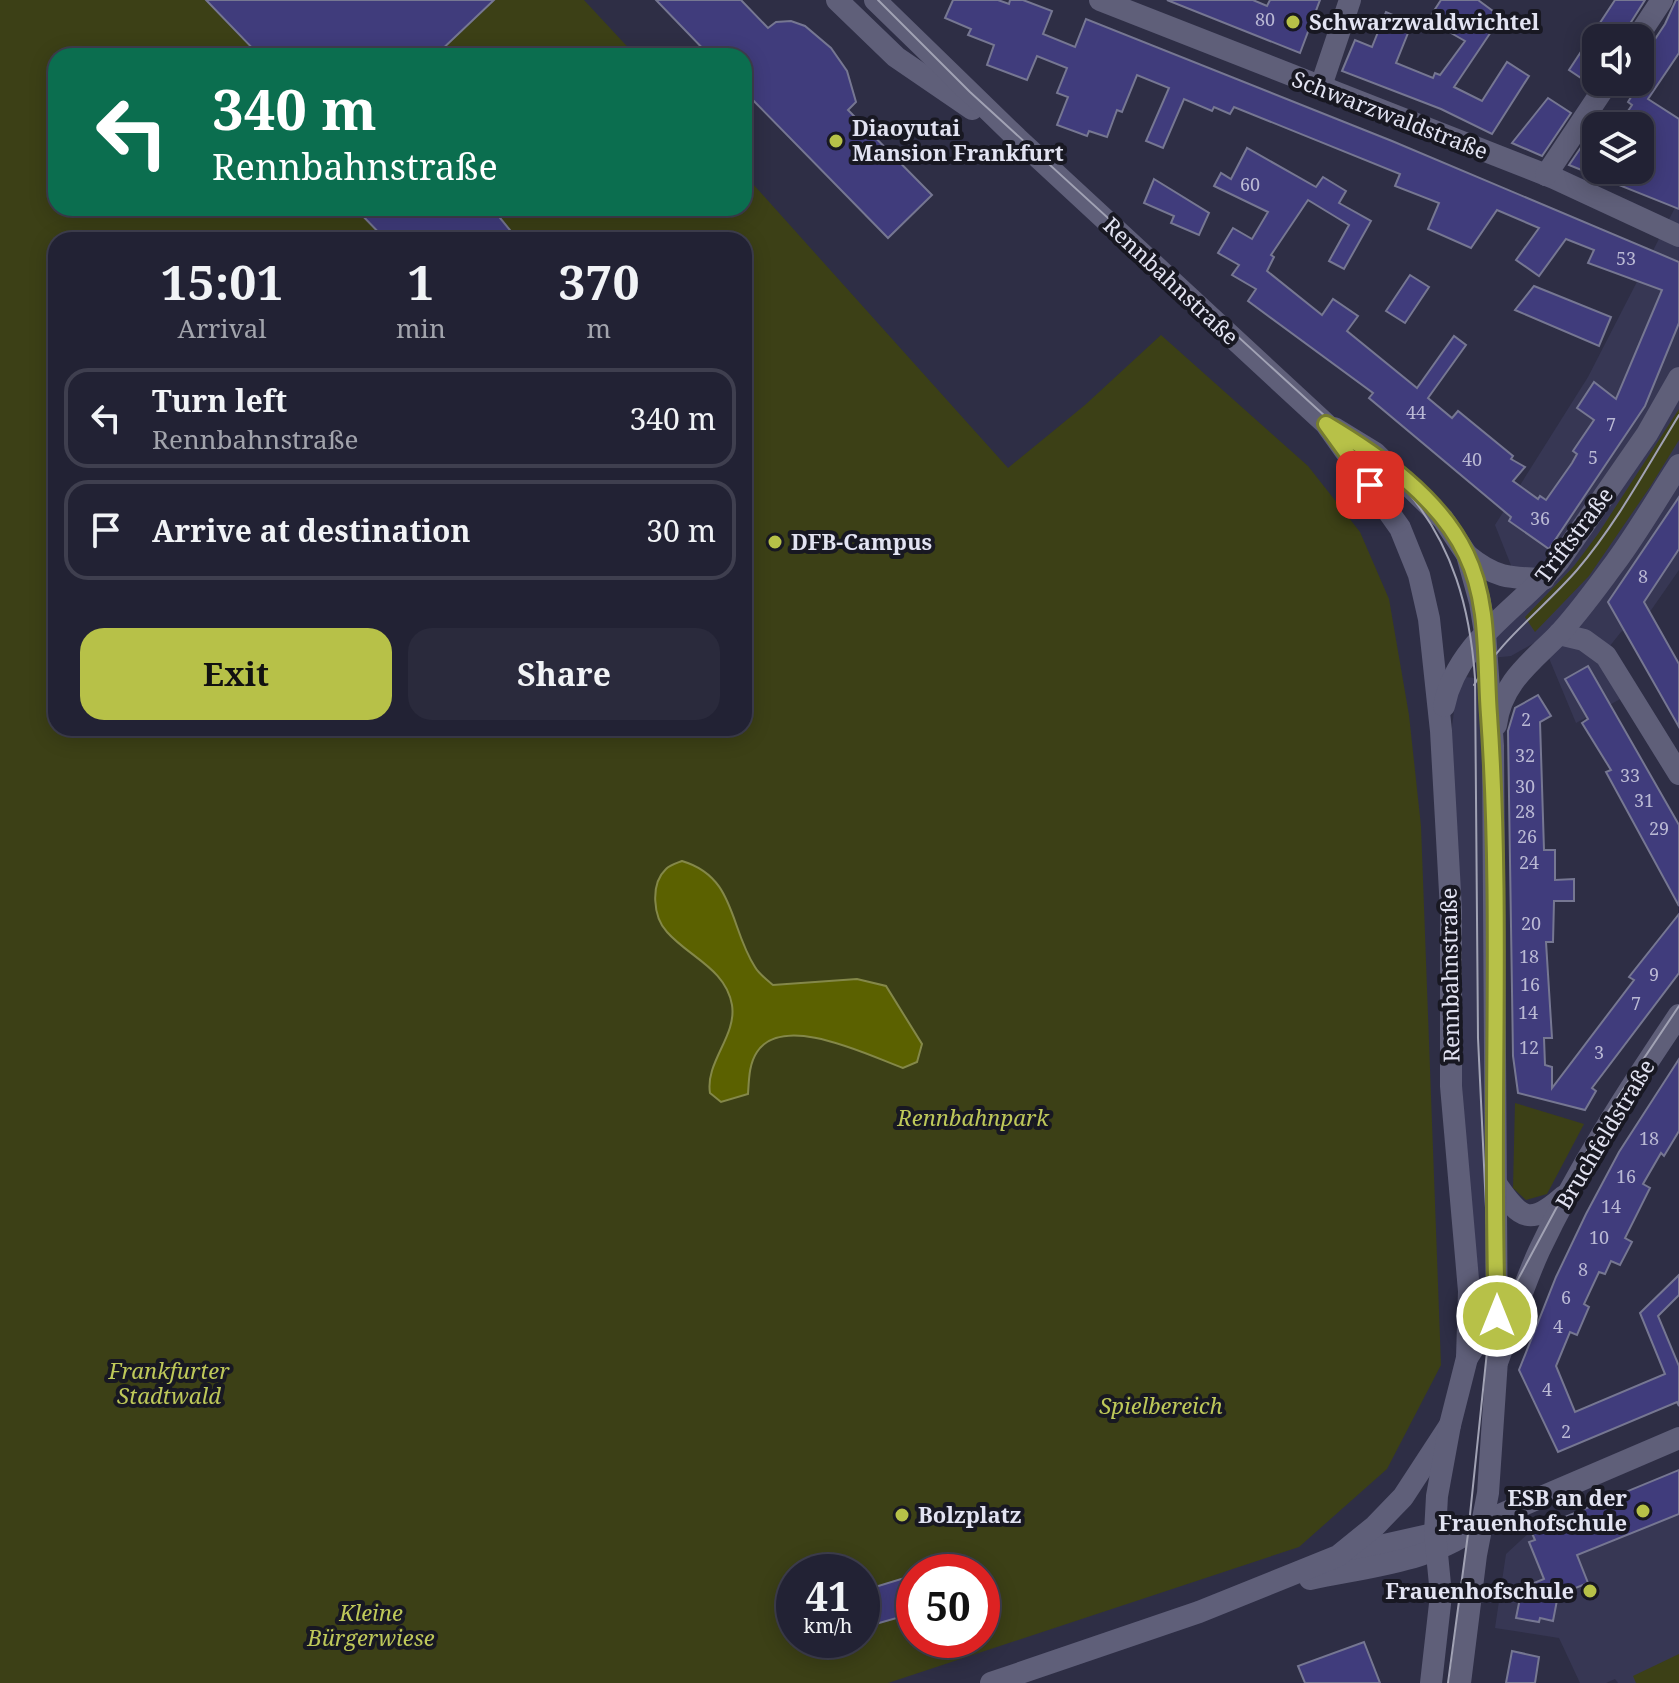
<!DOCTYPE html>
<html lang="en">
<head>
<meta charset="utf-8">
<style>
	:root { --surface:#222234; --page:#2a2a3c; --text:#f1f3f6; --muted:#a2a4ac; --line:#3f3f4f; --accent:#b7c148 }
	body { margin:0; font-family:"Noto Serif",serif; background:var(--page); color:var(--text); height:100vh; display:flex; flex-direction:column; font-size:30px; white-space:nowrap }
	* { box-sizing:border-box; margin:0 }
	p { font-size:26px; color:var(--muted) }
	.icon { flex:none; width:44px; height:44px; fill:none; stroke:currentColor; stroke-width:2; stroke-linecap:round; stroke-linejoin:round }
	.map { position:relative; flex:1; overflow:hidden }
	.details { position:absolute; left:48px; top:232px; width:704px; height:504px; display:flex; flex-direction:column; background:var(--surface); border-radius:24px; box-shadow:0 4px 20px #0003,0 0 0 2px var(--line) }
	.details>* { flex:none }
	.hud { position:absolute; left:48px; top:48px; width:704px; height:168px; border-radius:24px; box-shadow:0 4px 20px #0003,0 0 0 2px var(--line); background:#0b6e4f; color:#fff; overflow:hidden }
	.buttons { position:absolute; left:1582px; top:24px; display:grid; gap:16px }
	.buttons a { display:grid; place-items:center; width:72px; height:72px; border-radius:16px; background:var(--surface); box-shadow:0 4px 20px #0003,0 0 0 2px var(--line); font-size:40px }
	.speed { position:absolute; left:776px; top:1554px; display:flex; gap:16px; font-size:40px; font-weight:700; text-align:center }
	.speed>* { display:grid; place-content:center; width:104px; height:104px; border-radius:50%; background:var(--surface); box-shadow:0 4px 20px #0003,0 0 0 2px var(--line); line-height:1 }
	.speed small { font-size:20px; font-weight:400 }
	.speed .limit { border:12px solid #d22; background:#fff; color:#111 }
	.pin { position:absolute; display:grid; place-items:center; width:68px; height:68px; color:#fff; margin:-34px; border-radius:16px; box-shadow:0 4px 12px #0006 }
	.me { position:absolute; width:88px; margin:-44px; rotate:0deg; stroke-linejoin:round; filter:drop-shadow(0 0 6px #0008) }
	.turn { display:flex; align-items:center; gap:28px; height:168px; padding:0 32px; font-size:36px }
	.turn .icon { width:104px; height:104px; stroke-width:2.5 }
	.turn b { display:block; font-size:56px; line-height:68px }
	.eta { display:flex; justify-content:space-evenly; align-items:center; height:136px; text-align:center }
	.eta b { font-size:48px; font-weight:700; line-height:56px }
	.action { display:flex; gap:16px; margin-top:auto; padding:16px 32px }
	.action a { flex:1; height:92px; border-radius:24px; background:var(--accent); color:#111; font-size:32px; font-weight:700; line-height:92px; text-align:center }
	.action a+a { background:var(--page); color:var(--text) }
	ul { padding:0; list-style:none }
	li { display:flex; align-items:center; gap:24px; height:100px; margin:0 16px 12px; padding:0 16px; border:4px solid var(--line); border-radius:24px }
	li div { flex:1 }
	li b { display:block; font-size:30px }
	li em { font-style:normal }
	.map>svg:first-child { display:block }
	.built { fill:#373754 }
	.green { fill:#3c4016; fill-rule:evenodd }
	.water { fill:#5b6100; stroke:#848849; stroke-width:2 }
	.building { fill:#403c7c; stroke:#767792; stroke-width:2 }
	.lines { fill:none; stroke-linecap:round; stroke-linejoin:round }
	.minor { stroke:#5f5f79; stroke-width:22 }
	.tertiary { stroke:#5f5f79; stroke-width:22 }
	.secondary { stroke:#5f5f79; stroke-width:22 }
	.tram { stroke:#a1a2b4; stroke-width:2 }
	.route-casing { stroke:#777d2f; stroke-width:20 }
	.route { stroke:#b7c148; stroke-width:14 }
	.poi-dot { fill:#b7c148; stroke:#181822; stroke-width:3 }
	.labels { text-anchor:middle; stroke-width:8; stroke-linejoin:round; paint-order:stroke }
	.number-label { font-size:18px; fill:#bab9d4 }
	.poi-label { font-size:22px; font-weight:bold; fill:#e2e3f2; stroke:#181822; text-anchor:start }
	.street-label { font-size:22px; fill:#e2e3f2; stroke:#181822 }
	.park-label { font-size:22px; font-style:italic; fill:#bec859; stroke:#181822 }
</style>
</head>
<body>
<div class="map">
<svg width="1679" height="1683" viewBox="0 0 1679 1683">
	<rect width="100%" height="100%" fill="#2e2e45"/>
	<!-- built -->
	<g class="built">
		<polygon points="1679,200 1679,570 1647,616 1621,632 1601,657 1624,697 1576,723 1541,639 1511,656 1491,658 1491,640 1528,608 1495,525 1588,377"/>
		<polygon points="1465,677 1485,679 1494,1292 1479,1317 1463,1136 1459,918 1451,735 1456,695"/>
		<polygon points="1679,1470 1679,1683 1618,1683 1615,1679 1606,1683 1580,1683 1559,1638 1495,1628 1506,1554 1531,1531"/>
	</g>
	<!-- green -->
	<g class="green">
		<path d="M0,0H584L636,56H56V208H744V174L1008,468L1085,405L1161,335L1308,466L1360,532L1389,599L1409,715L1421,826L1441,1365L1387,1469L1299,1547L888,1683H0ZM56,240H744V728H56ZM794,1572H862V1640H794ZM914,1572H982V1640H914Z"/>
		<polygon points="1679,409 1679,440 1650,487 1589,576 1535,632 1525,617 1574,566 1598,534"/>
		<polygon points="1515,1103 1584,1124 1547,1194 1526,1200 1513,1188"/>
		<polygon points="1679,1654 1679,1683 1636,1683 1633,1676"/>
	</g>
	<!-- water -->
	<path class="water" d="M682,861C736,877 729,927 755,967C759,974 767,980 773,985L857,979L886,986L922,1044L917,1062L903,1068C870,1056 783,1012 757,1052C749,1064 749,1079 748,1094L721,1102L710,1093C705,1062 737,1036 732,1005C726,969 689,957 667,932C653,917 650,884 666,869C670,865 677,863 682,861Z"/>
	<!-- building -->
	<g class="building">
		<polygon points="206,0 494,0 435,56 260,56"/>
		<polygon points="656,0 741,0 768,28 776,22 791,21 805,26 831,48 847,71 856,102 848,110 932,195 888,238 744,91 744,56 710,56"/>
		<polygon points="953,0 998,0 1009,4 1010,0 1023,0 1052,11 1043,34 1075,47 1086,19 1392,141 1679,262 1679,323 1645,406 1549,549 1509,521 1511,517 1369,398 1373,393 1248,301 1256,289 1232,275 1239,265 1218,253 1233,228 1252,239 1268,212 1214,186 1221,173 1231,179 1247,148 1316,187 1323,177 1346,191 1339,203 1371,221 1344,269 1329,261 1349,225 1308,200 1271,255 1274,257 1267,271 1322,315 1333,299 1358,316 1347,331 1417,388 1454,336 1466,345 1428,398 1452,418 1458,411 1513,456 1511,459 1525,467 1513,481 1538,499 1540,496 1546,500 1572,463 1577,454 1573,451 1594,420 1577,408 1594,382 1616,399 1662,290 1588,263 1594,250 1566,239 1539,276 1516,260 1539,228 1497,210 1471,248 1428,229 1439,203 1395,186 1400,174 1234,107 1230,114 1214,107 1212,111 1184,99 1163,148 1146,141 1169,88 1137,75 1122,112 1117,110 1107,137 1089,131 1087,136 1057,125 1068,97 1057,93 1067,68 1037,56 1027,80 987,65 994,45 968,35 971,29 945,18"/>
		<polygon points="1167,0 1253,0 1267,6 1270,0 1320,0 1300,53"/>
		<polygon points="1441,0 1478,0 1501,17 1454,87 1482,101 1507,62 1529,76 1492,134 1441,109 1342,71 1355,40 1372,47 1386,12 1412,23 1396,63 1433,78 1435,73 1440,75 1465,41 1428,20"/>
		<polygon points="1615,0 1645,0 1621,38 1596,38 1596,75 1590,84 1569,70"/>
		<polygon points="1676,0 1679,0 1679,53 1648,99 1679,119 1679,209 1569,165 1588,137 1596,142 1596,170 1640,170 1640,126 1618,126 1632,105 1628,102 1641,81 1640,62 1665,24"/>
		<polygon points="1548,98 1571,113 1542,156 1512,143"/>
		<polygon points="1154,179 1209,213 1199,235 1171,223 1174,216 1144,203"/>
		<polygon points="355,208 492,208 518,240 386,240"/>
		<polygon points="1410,275 1429,287 1405,323 1386,311"/>
		<polygon points="1534,286 1611,317 1599,346 1515,310"/>
		<polygon points="1679,497 1679,549 1644,602 1679,664 1679,727 1608,602"/>
		<polygon points="1588,666 1679,825 1679,906 1606,772 1611,770 1582,723 1588,719 1565,679"/>
		<polygon points="1538,695 1551,716 1540,722 1544,850 1555,850 1555,880 1574,879 1574,901 1554,901 1553,942 1546,942 1552,1038 1544,1038 1545,1065 1552,1067 1552,1088 1634,980 1629,977 1679,914 1679,973 1592,1088 1596,1091 1585,1110 1518,1093 1513,1056 1508,731 1515,708"/>
		<polygon points="1679,1059 1679,1131 1664,1156 1661,1153 1643,1184 1650,1188 1625,1238 1632,1242 1620,1265 1611,1261 1605,1274 1599,1272 1584,1304 1589,1307 1577,1335 1570,1332 1556,1366 1575,1412 1665,1374 1640,1313 1679,1275 1679,1295 1658,1316 1679,1366 1679,1406 1677,1402 1558,1452 1519,1370 1556,1277 1586,1214 1619,1152"/>
		<polygon points="1679,1470 1679,1514 1577,1555 1588,1583 1558,1595 1553,1621 1540,1618 1539,1622 1516,1618 1522,1588 1544,1579 1529,1542 1535,1540 1531,1531"/>
		<polygon points="914,1575 914,1613 862,1628 862,1591"/>
		<polygon points="1364,1642 1380,1683 1305,1683 1298,1666"/>
		<polygon points="1512,1651 1539,1657 1535,1683 1506,1683"/>
	</g>
	<g class="lines">
		<!-- minor -->
		<g class="minor">
			<polyline points="1100,0 1554,178 1679,236"/>
			<polyline points="1637,38 1662,0"/>
			<polyline points="1320,89 1350,0"/>
			<polyline points="1546,175 1608,82"/>
			<polyline points="1559,634 1584,640 1606,656 1679,774"/>
			<polyline points="1483,1522 1679,1438"/>
		</g>
		<!-- tertiary -->
		<g class="tertiary">
			<path d="M1497,1185C1521,1220 1530,1226 1564,1196"/>
			<polyline points="1467,1358 1503,1302"/>
			<path d="M1498,1360C1511,1324 1523,1286 1539,1251C1578,1168 1627,1092 1679,1015"/>
			<polyline points="1344,1554 1451,1530"/>
			<path d="M1310,1579C1369,1566 1435,1562 1483,1522"/>
			<polyline points="991,1683 1199,1612 1338,1556 1375,1526 1403,1497 1450,1425"/>
		</g>
		<!-- secondary -->
		<g class="secondary">
			<polyline points="837,0 896,57 972,109"/>
			<polyline points="875,0 1017,138 1326,424 1400,528 1419,575 1429,619 1441,731 1451,910 1451,1086 1469,1291 1467,1358 1450,1425 1437,1496 1435,1533 1441,1595 1431,1683"/>
			<polyline points="1334,428 1375,453 1443,519 1467,555 1480,602 1485,633 1493,746 1497,1360 1488,1493 1476,1555 1460,1683"/>
			<path d="M1467,555C1495,578 1509,578 1544,579"/>
			<path d="M1444,706C1457,641 1519,609 1559,561L1647,434L1679,378"/>
			<path d="M1496,725C1501,684 1530,663 1557,636C1578,614 1597,587 1615,563C1638,532 1658,497 1679,465"/>
		</g>
		<!-- tram -->
		<g class="tram">
			<path d="M878,0L970,92L1407,491C1453,546 1470,608 1475,678L1478,1038L1491,1313L1468,1534L1448,1683"/>
			<path d="M1474,685C1500,640 1543,609 1577,570C1617,523 1647,467 1679,415"/>
			<polyline points="1494,1324 1608,1112 1679,1006"/>
		</g>
	</g>
	<g class="lines">
		<defs>
			<path id="route" d="M1370,485L1326,424C1378,455 1439,497 1466,554C1490,603 1485,663 1489,715C1503,915 1490,1116 1497,1316"/>
		</defs>
		<!-- route casing -->
		<use href="#route" class="route-casing"/>
		<!-- route -->
		<use href="#route" class="route"/>
	</g>
	<!-- markers -->
	<g class="poi-dot">
		<circle cx="1293" cy="22" r="8"/>
		<circle cx="836" cy="141" r="8"/>
		<circle cx="775" cy="542" r="8"/>
		<circle cx="1643" cy="1511" r="8"/>
		<circle cx="902" cy="1515" r="8"/>
		<circle cx="1590" cy="1591" r="8"/>
	</g>
	<g class="labels">
		<!-- number labels -->
		<g class="number-label">
			<text x="1265" y="26">80</text>
			<text x="1250" y="191">60</text>
			<text x="1626" y="265">53</text>
			<text x="1416" y="419">44</text>
			<text x="1611" y="431">7</text>
			<text x="1593" y="464">5</text>
			<text x="1472" y="466">40</text>
			<text x="1540" y="525">36</text>
			<text x="1643" y="583">8</text>
			<text x="1526" y="726">2</text>
			<text x="1525" y="762">32</text>
			<text x="1630" y="782">33</text>
			<text x="1525" y="793">30</text>
			<text x="1644" y="807">31</text>
			<text x="1525" y="818">28</text>
			<text x="1659" y="835">29</text>
			<text x="1527" y="843">26</text>
			<text x="1529" y="869">24</text>
			<text x="1531" y="930">20</text>
			<text x="1529" y="963">18</text>
			<text x="1654" y="981">9</text>
			<text x="1530" y="991">16</text>
			<text x="1636" y="1010">7</text>
			<text x="1528" y="1019">14</text>
			<text x="1529" y="1054">12</text>
			<text x="1599" y="1059">3</text>
			<text x="1649" y="1145">18</text>
			<text x="1626" y="1183">16</text>
			<text x="1611" y="1213">14</text>
			<text x="1599" y="1244">10</text>
			<text x="1583" y="1276">8</text>
			<text x="1566" y="1304">6</text>
			<text x="1558" y="1333">4</text>
			<text x="1547" y="1396">4</text>
			<text x="1566" y="1438">2</text>
		</g>
		<!-- poi labels -->
		<g class="poi-label">
			<text x="1309" y="30">Schwarzwaldwichtel</text>
			<text x="852" y="136">Diaoyutai<tspan x="852" dy="25">Mansion Frankfurt</tspan></text>
			<text x="791" y="550">DFB-Campus</text>
			<text x="1627" y="1506" text-anchor="end">ESB an der<tspan x="1627" dy="25">Frauenhofschule</tspan></text>
			<text x="918" y="1523">Bolzplatz</text>
			<text x="1574" y="1599" text-anchor="end">Frauenhofschule</text>
		</g>
		<!-- street labels -->
		<g class="street-label">
			<text transform="translate(1390 115) rotate(21)" y="8">Schwarzwaldstraße</text>
			<text transform="translate(1171 281) rotate(43)" y="8">Rennbahnstraße</text>
			<text transform="translate(1574 535) rotate(-53)" y="8">Triftstraße</text>
			<text transform="translate(1450 975) rotate(-91)" y="8">Rennbahnstraße</text>
			<text transform="translate(1605 1134) rotate(-59)" y="8">Bruchfeldstraße</text>
		</g>
		<!-- park labels -->
		<g class="park-label">
			<text x="973" y="1126">Rennbahnpark</text>
			<text x="169" y="1379">Frankfurter<tspan x="169" dy="25">Stadtwald</tspan></text>
			<text x="1161" y="1414">Spielbereich</text>
			<text x="371" y="1621">Kleine<tspan x="371" dy="25">Bürgerwiese</tspan></text>
		</g>
	</g>
</svg>
<div class="buttons">
<a><svg class="icon" aria-label="sound" viewBox="0 0 24 24"><path d="M4 9h4l5-4v14l-5-4H4zM17 9q2 3 0 6"/></svg></a>
<a><svg class="icon" aria-label="layers" viewBox="0 0 24 24"><path d="M12 4l9 5-9 5-9-5zM3 14l9 5 9-5"/></svg></a>
</div>
<div class="speed"><div>41<small>km/h</small></div><div class="limit">50</div></div>
<div class="pin" style="left:1370px;top:485px;background:#d93025"><svg class="icon" aria-label="arrive" viewBox="0 0 24 24"><path d="M6 21V4h12l-3 4 3 4H6"/></svg></div>
<svg class="me" style="left:1497px;top:1316px" viewBox="-20 -20 40 40"><circle r="17" fill="#b7c148" stroke="#fff" stroke-width="3"/><path d="M0-11L8 9 0 5-8 9z" fill="#fff"/></svg>
<div class="hud">
<div class="turn"><svg class="icon" aria-label="left" viewBox="0 0 24 24"><path d="M17 20v-9H6M10 6l-5 5 5 5"/></svg><div><b>340 m</b>Rennbahnstraße</div></div>
</div>
<section class="details">
<div class="eta">
<div><b>15:01</b><p>Arrival</p></div>
<div><b>1</b><p>min</p></div>
<div><b>370</b><p>m</p></div>
</div>
<ul>
<li><svg class="icon" aria-label="left" viewBox="0 0 24 24"><path d="M17 20v-9H6M10 6l-5 5 5 5"/></svg><div><b>Turn left</b><p>Rennbahnstraße</p></div><em>340 m</em></li>
<li><svg class="icon" aria-label="arrive" viewBox="0 0 24 24"><path d="M6 21V4h12l-3 4 3 4H6"/></svg><div><b>Arrive at destination</b></div><em>30 m</em></li>
</ul>
<div class="action"><a>Exit</a><a>Share</a></div>
</section>
</div>
</body>
</html>
